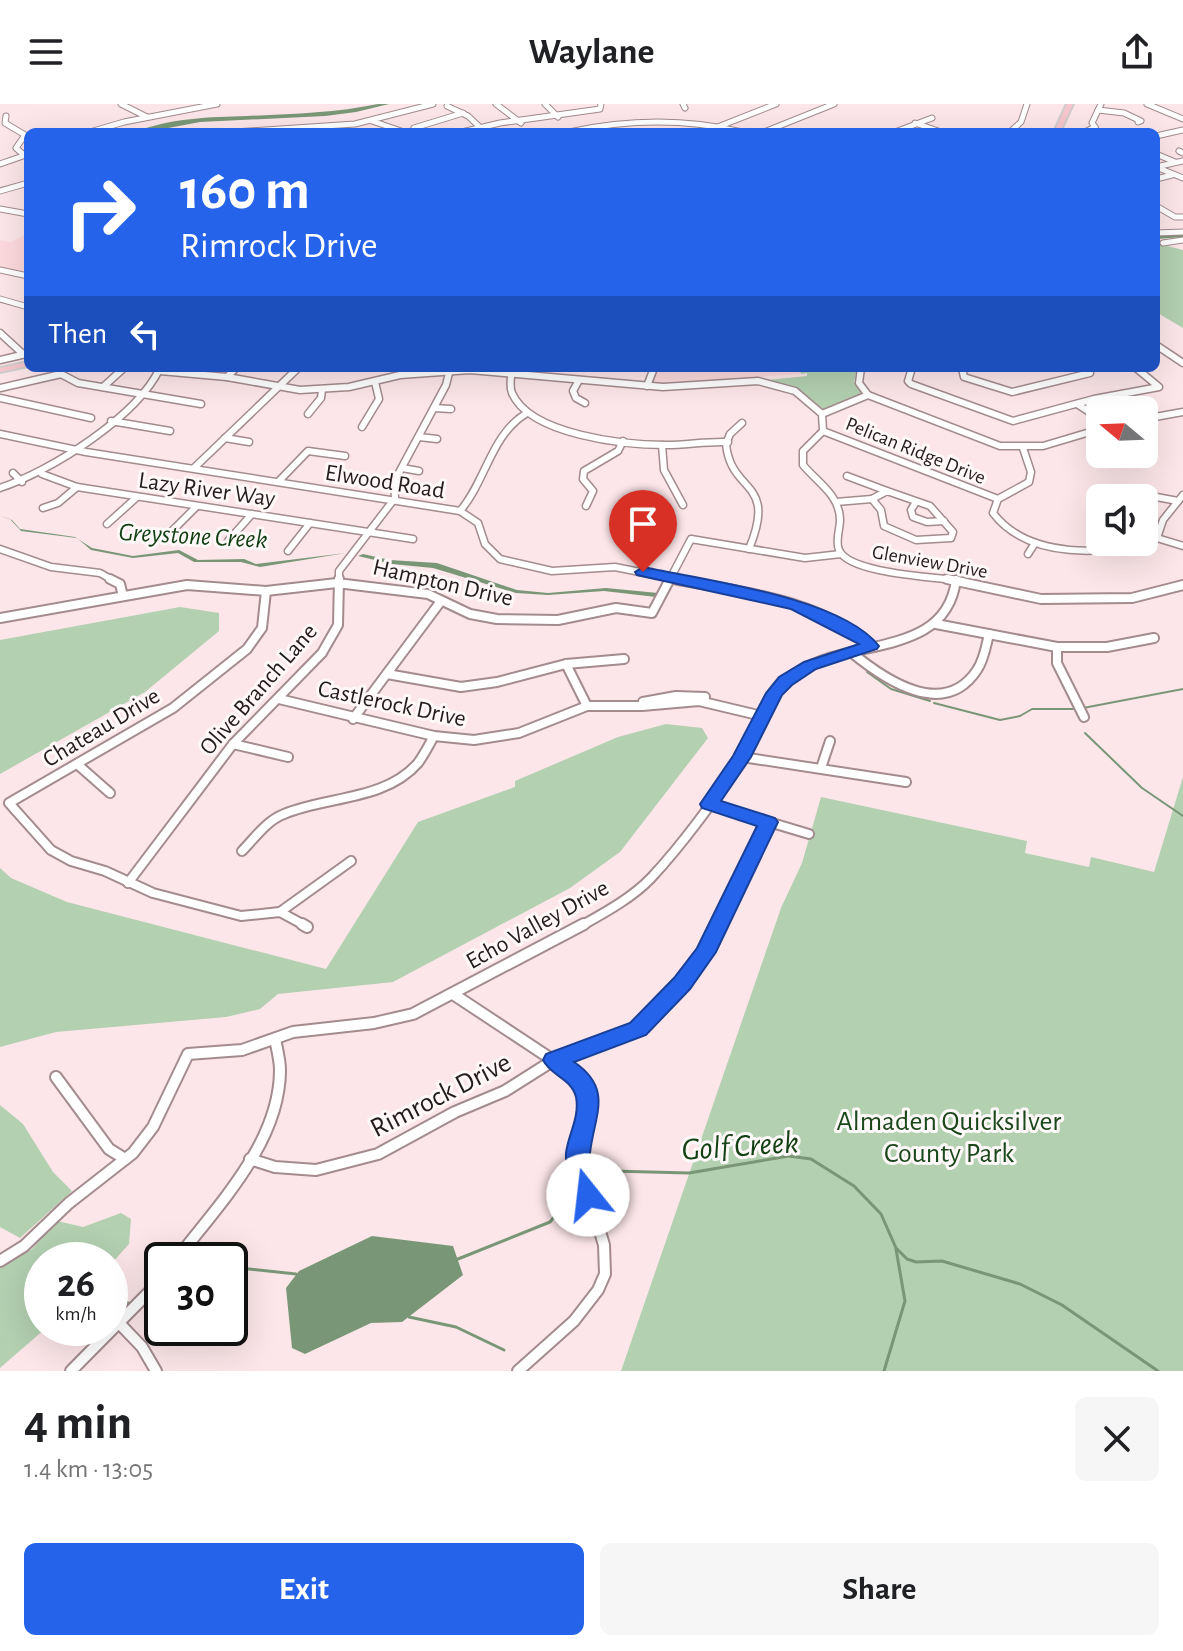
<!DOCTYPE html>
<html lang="en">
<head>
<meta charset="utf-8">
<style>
	:root { --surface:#fff; --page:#f6f6f6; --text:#202124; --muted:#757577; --accent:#2563eb }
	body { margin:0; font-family:"Alegreya Sans",sans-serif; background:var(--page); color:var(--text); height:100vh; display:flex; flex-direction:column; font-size:30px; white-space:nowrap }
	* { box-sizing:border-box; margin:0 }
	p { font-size:26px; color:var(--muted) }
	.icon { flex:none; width:44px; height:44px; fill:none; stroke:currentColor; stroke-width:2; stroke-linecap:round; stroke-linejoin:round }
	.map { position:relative; height:1267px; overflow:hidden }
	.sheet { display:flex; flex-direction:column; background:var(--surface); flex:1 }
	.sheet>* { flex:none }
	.top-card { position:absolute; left:24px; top:24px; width:1136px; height:244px; border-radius:12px; box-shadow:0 8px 32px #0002; background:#2563eb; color:#fff; overflow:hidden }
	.needle { width:52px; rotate:289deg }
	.buttons { position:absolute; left:1086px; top:292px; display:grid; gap:16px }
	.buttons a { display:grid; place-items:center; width:72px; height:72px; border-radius:12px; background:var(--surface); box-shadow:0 8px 32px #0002; font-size:40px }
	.speed { position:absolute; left:24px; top:1138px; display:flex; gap:16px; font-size:40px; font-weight:700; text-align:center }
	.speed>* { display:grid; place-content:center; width:104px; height:104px; border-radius:50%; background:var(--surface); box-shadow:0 8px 32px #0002; line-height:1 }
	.speed small { font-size:20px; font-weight:400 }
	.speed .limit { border:4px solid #111; border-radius:12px; background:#fff; color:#111 }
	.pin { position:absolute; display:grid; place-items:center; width:68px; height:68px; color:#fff; margin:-82px -34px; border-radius:50% 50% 50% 0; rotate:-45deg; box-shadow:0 0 8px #0007 }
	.pin .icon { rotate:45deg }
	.me { position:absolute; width:88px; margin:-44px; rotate:344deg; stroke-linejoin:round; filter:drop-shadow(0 0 6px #0008) }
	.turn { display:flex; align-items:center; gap:28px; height:168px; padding:0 24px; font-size:36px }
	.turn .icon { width:104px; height:104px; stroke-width:2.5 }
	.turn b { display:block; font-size:56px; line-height:68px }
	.then { display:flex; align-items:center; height:76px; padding:0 24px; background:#0003; gap:16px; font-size:30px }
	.round { display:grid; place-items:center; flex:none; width:84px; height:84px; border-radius:12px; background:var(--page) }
	.summary { display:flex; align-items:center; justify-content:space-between; height:136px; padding:0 24px }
	h1 { font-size:48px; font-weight:600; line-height:60px }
	.button { display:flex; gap:16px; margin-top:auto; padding:16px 24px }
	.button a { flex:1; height:92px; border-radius:12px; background:var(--accent); color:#fff; font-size:32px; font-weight:600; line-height:92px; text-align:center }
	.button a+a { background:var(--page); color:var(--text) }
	header { display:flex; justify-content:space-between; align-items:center; height:104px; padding:0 24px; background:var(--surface); font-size:36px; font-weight:600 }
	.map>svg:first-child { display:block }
	.built { fill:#fcd9dd }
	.green { fill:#b3d0b1 }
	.water { fill:#799777 }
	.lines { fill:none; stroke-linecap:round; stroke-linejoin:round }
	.stream-far1 { stroke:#799777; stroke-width:2 }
	.stream { stroke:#799777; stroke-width:3 }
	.river { fill:#799777; fill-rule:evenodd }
	.minor-far3-casing { stroke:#a38b8e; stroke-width:7 }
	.minor-far2-casing { stroke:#a38b8e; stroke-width:9 }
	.minor-far1-casing { stroke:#a38b8e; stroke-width:12 }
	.minor-casing { stroke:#a38b8e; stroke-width:14 }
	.major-casing { stroke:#cfcdcd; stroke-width:4 }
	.minor-far3 { stroke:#fff; stroke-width:5 }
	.minor-far2 { stroke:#fff; stroke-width:6 }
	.minor-far1 { stroke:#fff; stroke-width:8 }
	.minor { stroke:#fff; stroke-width:10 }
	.major { fill:#f6c5cd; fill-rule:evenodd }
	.route { fill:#2563eb; stroke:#184099; stroke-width:2 }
	.labels { text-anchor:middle; stroke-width:6; stroke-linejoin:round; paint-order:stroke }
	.far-street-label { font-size:20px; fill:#241b1c; stroke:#fef8f9 }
	.street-label { font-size:24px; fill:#241b1c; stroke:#fef8f9 }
	.water-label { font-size:26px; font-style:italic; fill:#124013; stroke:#fef8f9 }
	.near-street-label { font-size:28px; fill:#241b1c; stroke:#fef8f9 }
	.near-park-label { font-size:28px; fill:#1b481b; stroke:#fef8f9 }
	.near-water-label { font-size:32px; font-style:italic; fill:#124013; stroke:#fef8f9 }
</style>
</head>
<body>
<header><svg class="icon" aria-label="menu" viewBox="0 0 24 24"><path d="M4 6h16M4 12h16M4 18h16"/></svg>Waylane<svg class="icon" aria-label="share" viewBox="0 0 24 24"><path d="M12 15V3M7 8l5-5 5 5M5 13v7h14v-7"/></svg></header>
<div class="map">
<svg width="1183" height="1267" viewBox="0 0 1183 1267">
	<rect width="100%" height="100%" fill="#fce6e9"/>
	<!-- built -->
	<g class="built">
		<polygon points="28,129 28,168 0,164 0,136 11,138"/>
		<polygon points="658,264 800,264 801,270 652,280"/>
	</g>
	<!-- green -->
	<g class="green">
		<polygon points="1156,139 1183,146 1183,224 1156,208"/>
		<polygon points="800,264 857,264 854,278 862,290 825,307 799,286 767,276 807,272 807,269 801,270"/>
		<polygon points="180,503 219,509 219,527 145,588 0,670 0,536"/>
		<polygon points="666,620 702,624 708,634 620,748 570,784 393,878 278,890 260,905 226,913 56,928 0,943 0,764 11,774 67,798 326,865 418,718 515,683 515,677 618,633"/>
		<polygon points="1183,673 1183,1267 621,1267 781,804 802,759 821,693 1027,737 1025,749 1089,763 1091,753 1154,768"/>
		<polygon points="0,1001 23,1020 53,1068 72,1087 20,1134 0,1123"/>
		<polygon points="121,1109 131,1115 129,1140 110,1161 110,1156 42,1156 42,1224 46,1224 0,1264 0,1164 32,1145 57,1117 83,1123"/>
	</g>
	<!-- water -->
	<g class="water">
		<polygon points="0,412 12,416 20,425 75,433 92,444 133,452 179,446 198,456 244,455 256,460 346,449 260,463 241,458 194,458 178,449 133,454 91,446 77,434 21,427 10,415"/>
		<polygon points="363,450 390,456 437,459 517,486 548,489 606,484 658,489 656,493 604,487 548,491 516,489 433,464 392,460 358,452"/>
		<polygon points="372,1132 453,1142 463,1171 402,1218 371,1219 305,1250 292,1244 286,1184 299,1167"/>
	</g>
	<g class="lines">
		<!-- stream-far1 -->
		<g class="stream-far1">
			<polyline points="867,568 891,585 930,597"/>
			<polyline points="934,599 1000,616 1020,612 1032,605 1073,605"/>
			<polyline points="1083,604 1183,585"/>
			<polyline points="1085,629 1142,684 1183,712"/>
		</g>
		<!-- stream -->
		<g class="stream">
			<polyline points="588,1075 611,1067 689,1069 789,1052 811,1055 854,1082 881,1110 896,1144 907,1155 916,1158 942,1157 1020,1180 1062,1201 1158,1267"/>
			<polyline points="458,1155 550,1118 580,1081"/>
			<polyline points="230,1163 296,1170"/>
			<polyline points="110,1192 130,1200"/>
			<polyline points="145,1201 162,1195"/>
			<polyline points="409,1213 456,1223 504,1246"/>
			<polyline points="884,1267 905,1197 896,1145"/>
		</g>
		<!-- river -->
		<g class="river">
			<path d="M378,0H389L356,8L325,12L200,18L147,28H136C169,14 211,13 247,12C291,10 335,9 378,0Z"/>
			<polygon points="1183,129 1183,133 1156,135 1156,131"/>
		</g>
		<defs>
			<g id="minor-far3">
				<polyline points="121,0 147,13"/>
				<polyline points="496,0 521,19"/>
				<polyline points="545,0 558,13"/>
				<polyline points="683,0 685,4"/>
				<polyline points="1147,0 1183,15"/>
				<polyline points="447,2 468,12 485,28"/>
				<polyline points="1098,6 1124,9 1141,17 1138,18"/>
				<polyline points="6,12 5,19 25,31 16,44 24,51"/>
				<polyline points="372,17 404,28"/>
				<polyline points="915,19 941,28"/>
				<polyline points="1095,23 1092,19 1101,0"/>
				<polyline points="414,24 463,9"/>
				<polyline points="90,28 124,18 217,0"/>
				<polyline points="235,28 355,20 433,0"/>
				<polyline points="462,28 500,19 600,5 601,0"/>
				<path d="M569,28C628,15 684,14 742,28"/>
				<polyline points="705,28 776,0"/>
				<polyline points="764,28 834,0"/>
				<polyline points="895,28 932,14"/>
				<polyline points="1010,28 1021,18 1027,0"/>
				<polyline points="1085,28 1095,23"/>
				<polyline points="1156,32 1183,26"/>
				<polyline points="1179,47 1183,49"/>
				<polyline points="1156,50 1175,58"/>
				<polyline points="0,60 26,51"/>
				<polyline points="1156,63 1183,74"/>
				<polyline points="1156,63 1183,57"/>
				<polyline points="1156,75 1172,71"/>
				<polyline points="0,87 28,79"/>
				<polyline points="1156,102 1175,113 1183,113"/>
				<polyline points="0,105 28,110"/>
				<polyline points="1156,129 1183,128"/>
				<polyline points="1163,139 1183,136"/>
				<polyline points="0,166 28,172"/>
				<polyline points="0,195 28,203"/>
			</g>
			<g id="minor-far2">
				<polyline points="0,229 23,250"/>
				<polyline points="1156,241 1183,259"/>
				<polyline points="0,256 26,250"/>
				<polyline points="861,264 859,279 868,291 1000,342 1043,342 1100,325"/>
				<polyline points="912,264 908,277 911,280 1013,317 1094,295 1159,283 1136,264"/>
				<polyline points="962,264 964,273 1012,288 1090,269 1085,264"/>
				<path d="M512,265C511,273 509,282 512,289C530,331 625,341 666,341C687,341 707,337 728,338"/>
				<path d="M160,267L227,273L300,286L349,283L400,271L470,266L663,283L758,277L795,287L822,310L823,327L803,347V361C817,378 840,391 840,416C840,425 835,437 839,446C849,470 937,473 962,477"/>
				<polyline points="227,273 236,264"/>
				<polyline points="579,276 573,287 576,294 585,299"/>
				<polyline points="647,282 654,264"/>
				<polyline points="103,283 124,264"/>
				<polyline points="0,284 61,270 78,279 201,300"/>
				<polyline points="0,294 91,314"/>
				<polyline points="1077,300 1100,315"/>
				<polyline points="434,304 451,305"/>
				<polyline points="308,310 321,294 322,286"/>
				<polyline points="822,310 868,291"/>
				<polyline points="1144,315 1183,308"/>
				<polyline points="111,317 170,327"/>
				<path d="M742,319L730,330L726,340C731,391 778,375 749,445"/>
				<polyline points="362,323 379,295 375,278"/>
				<polyline points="823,327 998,395"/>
				<polyline points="0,330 86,348 460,407 478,419 485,440 500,455 552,467 615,463 685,477"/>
				<polyline points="419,333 437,335"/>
				<polyline points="225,334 249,338"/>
				<polyline points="662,341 664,366 683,401"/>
				<path d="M1023,344L1031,368L1029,378L998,395L993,409C1028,455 1107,453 1157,434L1163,416L1183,391"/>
				<polyline points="194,364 298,264"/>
				<polyline points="402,364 419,367"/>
				<polyline points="13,369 22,378"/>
				<polyline points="42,370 77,383 413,435"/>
				<polyline points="847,372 887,387"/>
				<polyline points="278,378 308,347 345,352"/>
				<path d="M0,384C51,367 137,313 160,264"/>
				<polygon points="887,387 930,402 953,428 951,434 916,436 884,422 881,406 872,395"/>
				<polyline points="1134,394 1151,392 1178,397"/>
				<polyline points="836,398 872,395"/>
				<polyline points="916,398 911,406 913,413 927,418 944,417"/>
				<polyline points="586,402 593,387 583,375 584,367 618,347 623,337"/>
				<polyline points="43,404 58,399 77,383"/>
				<path d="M460,407C486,377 491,330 527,309"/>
				<polyline points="107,420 137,393"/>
				<polyline points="1157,434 1183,442"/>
				<polyline points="164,435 196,403"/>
				<polyline points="228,437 252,410"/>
				<polyline points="0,445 51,463 100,469 114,477"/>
				<polyline points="288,447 310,419"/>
				<polyline points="1028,450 1035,439"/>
				<polyline points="339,477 339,467 395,394 394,378 446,281 449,269"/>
				<polyline points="669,477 691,435 805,454 841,450"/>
			</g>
			<g id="minor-far1">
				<polyline points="110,475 120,480 123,492"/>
				<path d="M674,475C740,488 820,495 871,542"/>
				<polyline points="947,475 1041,495 1132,494 1183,481"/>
				<polyline points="266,487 262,524 247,545 173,604 9,699 51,746 71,757 105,767 153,789 241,812 280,808 306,822"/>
				<polyline points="0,514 187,481 266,487 337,479 428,490 470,510 497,515 558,516 616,504 652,509 670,475"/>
				<polyline points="936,520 1057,543 1107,543 1154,534"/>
				<polyline points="1057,543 1057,559 1084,613"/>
				<path d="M851,548C885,576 944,616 977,566C984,556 986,542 989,530"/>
				<polyline points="566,560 587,602"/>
				<polyline points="387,570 461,583 497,578 566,560 624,555"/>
				<polyline points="279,595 434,632 474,636 519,629 587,602 642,602 699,597 762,612"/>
				<polyline points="643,598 676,592 705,593"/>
				<polyline points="353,615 441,497"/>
				<polyline points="233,640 288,653"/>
				<polyline points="742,653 906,678"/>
				<polyline points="77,660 110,689"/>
				<polyline points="821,664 830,637"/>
				<polyline points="709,700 809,730"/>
				<path d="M242,747C255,734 266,717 284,710C326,692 385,697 418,659C424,651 429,641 434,632"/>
				<polyline points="128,779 233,640 322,549 338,521 339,475"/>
				<polyline points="280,808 351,757"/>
				<path d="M581,822C604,809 632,794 651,774C681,742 720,690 743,652C756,628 765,597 785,578C837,529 945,560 956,476"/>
				<polyline points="717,822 768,718"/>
			</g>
			<g id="minor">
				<polyline points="302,820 307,823"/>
				<polyline points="453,890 577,972 587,999 578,1054 604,1141 605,1170 598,1186 574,1217 518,1267"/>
				<polyline points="56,973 109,1045 125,1055"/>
				<polyline points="250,1055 275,1063 316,1066 378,1050 455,1008 505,987 554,956 638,925 682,879 705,848 718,820"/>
				<path d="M176,1156C217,1102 280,1039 280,966C280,956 277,945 275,935"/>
				<polyline points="0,1157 24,1142 69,1099 133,1049 153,1023 188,950 242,946 293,928 374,919 413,910 584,820"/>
				<polyline points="119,1219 142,1243 156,1267"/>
				<polyline points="71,1267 162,1175"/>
			</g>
			<g id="major">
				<polygon points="1067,0 1073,0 1060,28 1054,28"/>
				<polygon points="28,258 28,262 0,268 0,264"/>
			</g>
		</defs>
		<!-- minor-far3 casing -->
		<use href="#minor-far3" class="minor-far3-casing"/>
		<!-- minor-far2 casing -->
		<use href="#minor-far2" class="minor-far2-casing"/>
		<!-- minor-far1 casing -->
		<use href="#minor-far1" class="minor-far1-casing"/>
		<!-- minor casing -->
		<use href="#minor" class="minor-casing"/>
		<!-- major casing -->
		<use href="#major" class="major-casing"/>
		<!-- minor-far3 -->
		<use href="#minor-far3" class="minor-far3"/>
		<!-- minor-far2 -->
		<use href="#minor-far2" class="minor-far2"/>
		<!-- minor-far1 -->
		<use href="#minor-far1" class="minor-far1"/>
		<!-- minor -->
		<use href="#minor" class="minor"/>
		<!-- major -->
		<use href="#major" class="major"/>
	</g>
	<!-- route -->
	<path class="route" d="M643,463C703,476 841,493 879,542L877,545L816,565L792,581L782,591L751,653L721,697L775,714L778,718L716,848L690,885L646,931L574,958C614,985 594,1012 590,1049C588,1061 597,1079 600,1091L597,1098L588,1101L580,1098C573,1086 565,1063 566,1049C568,1031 580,1013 576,993C571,974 551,972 543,956L546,950L630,919L674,874L697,844L757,722L702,704L700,700L733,652L766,589L779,573L804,558L859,540L791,505L637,471L635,468Z"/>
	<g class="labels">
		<!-- far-street labels -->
		<g class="far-street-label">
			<text transform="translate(916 346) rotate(22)" y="7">Pelican Ridge Drive</text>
			<text transform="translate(930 457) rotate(10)" y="7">Glenview Drive</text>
		</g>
		<!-- street labels -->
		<g class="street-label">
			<text transform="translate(385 377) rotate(9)" y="8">Elwood Road</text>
			<text transform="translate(207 385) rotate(8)" y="8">Lazy River Way</text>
			<text transform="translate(443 478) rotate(13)" y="8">Hampton Drive</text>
			<text transform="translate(258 585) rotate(-49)" y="8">Olive Branch Lane</text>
			<text transform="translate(392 599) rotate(12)" y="8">Castlerock Drive</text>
			<text transform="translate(101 623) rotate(-31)" y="8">Chateau Drive</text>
			<text transform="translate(537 820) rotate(-29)" y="8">Echo Valley Drive</text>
		</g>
		<!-- water labels -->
		<g class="water-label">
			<text transform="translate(193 431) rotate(3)" y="9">Greystone Creek</text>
		</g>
		<!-- near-street labels -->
		<g class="near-street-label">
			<text transform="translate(440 990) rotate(-27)" y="10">Rimrock Drive</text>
		</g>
		<!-- near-park labels -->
		<g class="near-park-label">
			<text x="949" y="1026">Almaden Quicksilver<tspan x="949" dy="32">County Park</tspan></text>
		</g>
		<!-- near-water labels -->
		<g class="near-water-label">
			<text transform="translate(740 1041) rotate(-4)" y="11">Golf Creek</text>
		</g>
	</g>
</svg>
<div class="buttons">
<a><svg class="needle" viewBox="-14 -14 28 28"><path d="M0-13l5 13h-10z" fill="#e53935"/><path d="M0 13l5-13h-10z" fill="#757577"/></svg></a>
<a><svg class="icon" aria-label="sound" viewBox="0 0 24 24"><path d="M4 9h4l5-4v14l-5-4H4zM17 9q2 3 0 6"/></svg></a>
</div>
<div class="speed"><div>26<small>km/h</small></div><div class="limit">30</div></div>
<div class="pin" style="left:643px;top:468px;background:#d93025"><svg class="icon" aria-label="arrive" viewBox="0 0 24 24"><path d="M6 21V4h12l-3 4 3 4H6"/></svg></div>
<svg class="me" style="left:588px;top:1091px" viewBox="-20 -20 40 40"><circle r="19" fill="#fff"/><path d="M0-13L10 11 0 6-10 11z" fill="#2563eb"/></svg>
<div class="top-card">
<div class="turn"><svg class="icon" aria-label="right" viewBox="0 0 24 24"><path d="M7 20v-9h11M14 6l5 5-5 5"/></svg><div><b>160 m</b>Rimrock Drive</div></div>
<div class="then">Then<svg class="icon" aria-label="left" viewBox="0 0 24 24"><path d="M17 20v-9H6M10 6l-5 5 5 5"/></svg></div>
</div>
</div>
<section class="sheet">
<div class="summary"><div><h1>4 min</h1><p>1.4 km · 13:05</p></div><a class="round"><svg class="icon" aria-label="close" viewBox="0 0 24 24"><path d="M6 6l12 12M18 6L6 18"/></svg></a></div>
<div class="button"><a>Exit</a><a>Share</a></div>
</section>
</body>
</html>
